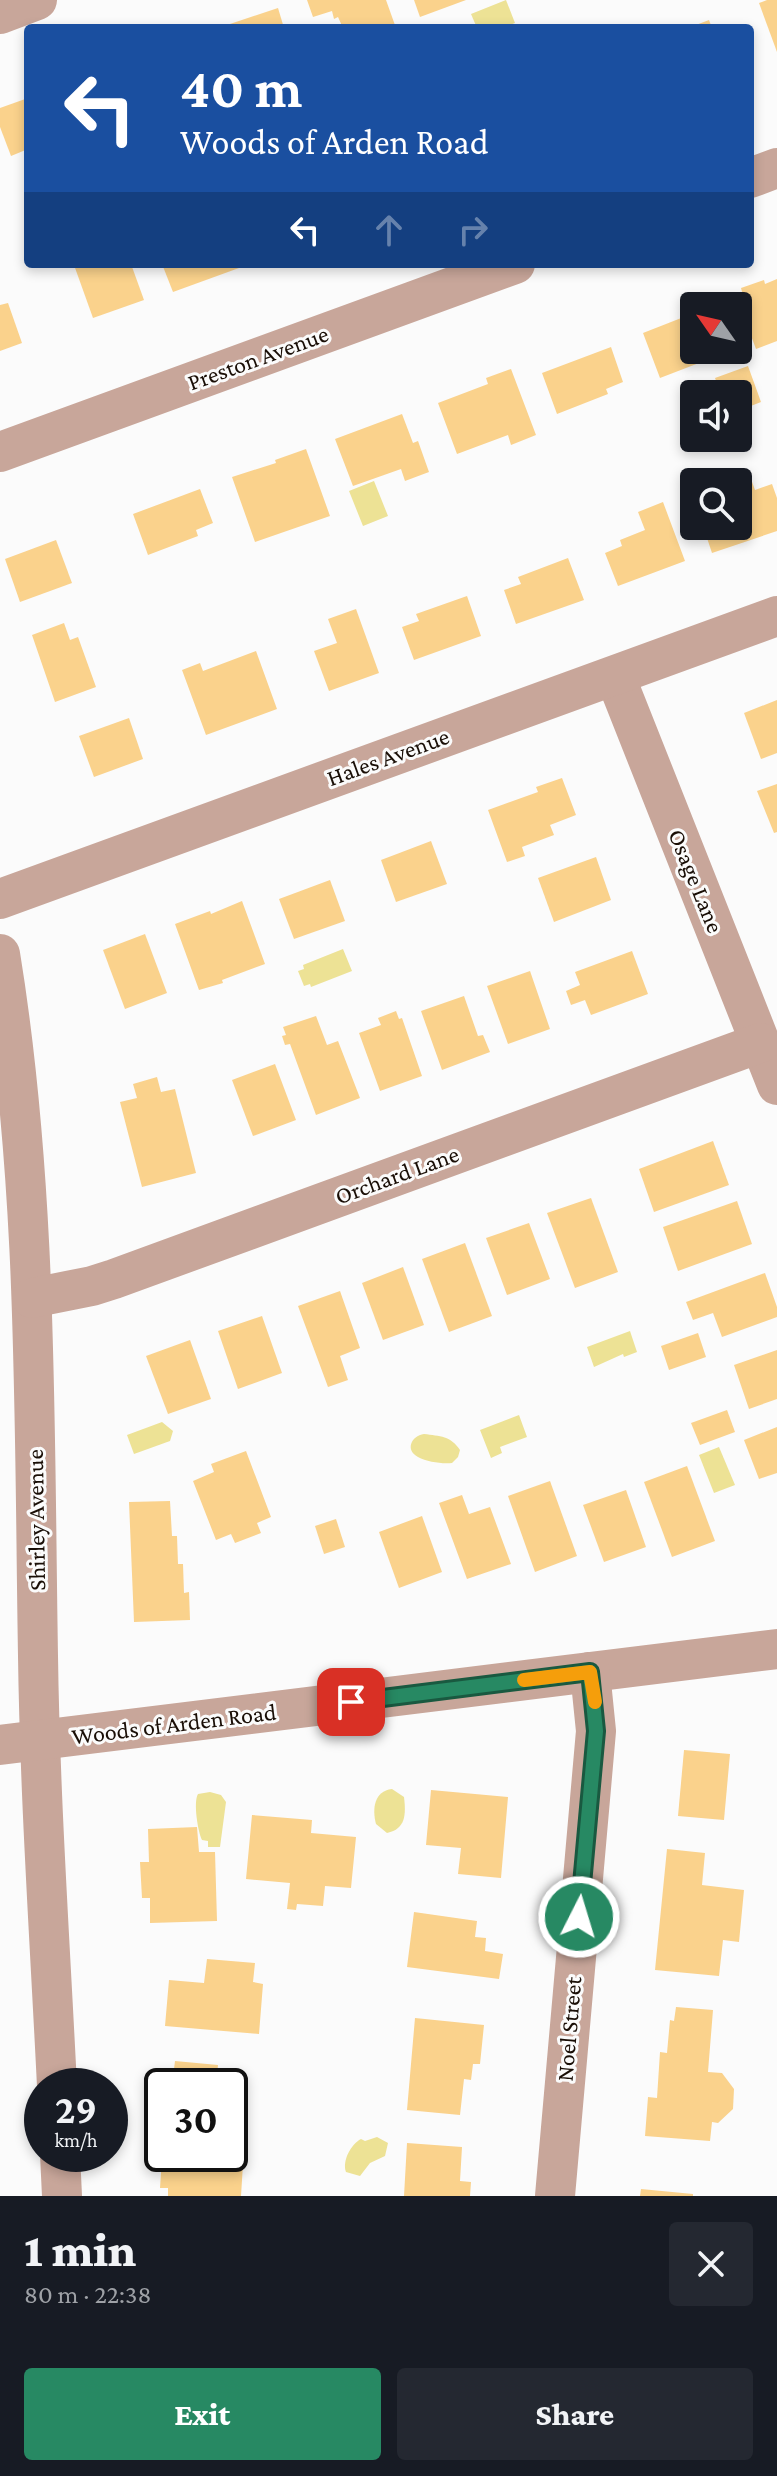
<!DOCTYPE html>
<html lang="en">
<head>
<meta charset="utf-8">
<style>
	:root { --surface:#171b24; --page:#242831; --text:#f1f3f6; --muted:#9ea1a6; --accent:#278963 }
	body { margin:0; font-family:"Crimson Pro",serif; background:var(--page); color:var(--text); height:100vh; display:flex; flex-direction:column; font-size:30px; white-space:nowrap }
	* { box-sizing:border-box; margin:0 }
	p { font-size:26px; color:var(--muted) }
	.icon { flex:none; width:44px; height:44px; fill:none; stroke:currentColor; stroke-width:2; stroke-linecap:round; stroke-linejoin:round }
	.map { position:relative; height:2196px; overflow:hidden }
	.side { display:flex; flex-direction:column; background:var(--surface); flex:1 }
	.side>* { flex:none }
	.top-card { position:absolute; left:24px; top:24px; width:730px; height:244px; border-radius:8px; box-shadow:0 4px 12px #0003; background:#1a4fa0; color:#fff; overflow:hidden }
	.needle { width:52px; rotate:304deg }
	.fabs { position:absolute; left:680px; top:292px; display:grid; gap:16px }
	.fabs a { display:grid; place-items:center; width:72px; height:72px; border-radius:8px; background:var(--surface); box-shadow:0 4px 12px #0003; font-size:40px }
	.speed { position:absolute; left:24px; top:2068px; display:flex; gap:16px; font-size:40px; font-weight:700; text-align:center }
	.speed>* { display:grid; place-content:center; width:104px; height:104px; border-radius:50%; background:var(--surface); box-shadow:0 4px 12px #0003; line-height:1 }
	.speed small { font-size:20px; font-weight:400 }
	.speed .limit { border:4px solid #111; border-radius:12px; background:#fff; color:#111 }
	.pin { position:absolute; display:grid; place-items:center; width:68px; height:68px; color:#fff; margin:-34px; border-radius:16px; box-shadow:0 4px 12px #0006 }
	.me { position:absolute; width:88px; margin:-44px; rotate:5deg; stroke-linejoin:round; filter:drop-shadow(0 0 6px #0008) }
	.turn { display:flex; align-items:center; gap:28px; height:168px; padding:0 24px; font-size:36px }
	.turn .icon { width:104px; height:104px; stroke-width:2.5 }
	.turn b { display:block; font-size:56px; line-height:68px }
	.lanes { display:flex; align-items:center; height:76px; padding:0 24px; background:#0003; justify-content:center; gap:40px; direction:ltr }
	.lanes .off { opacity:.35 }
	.round { display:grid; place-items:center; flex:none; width:84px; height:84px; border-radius:8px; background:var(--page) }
	.summary { display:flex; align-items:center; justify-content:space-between; height:136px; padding:0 24px }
	h1 { font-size:48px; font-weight:800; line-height:60px }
	.cta { display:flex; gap:16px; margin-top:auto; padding:16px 24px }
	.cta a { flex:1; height:92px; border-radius:8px; background:var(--accent); color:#fff; font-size:32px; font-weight:800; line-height:92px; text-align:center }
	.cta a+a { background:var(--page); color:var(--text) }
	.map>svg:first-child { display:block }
	.water { fill:#ede295 }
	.building { fill:#fad28c }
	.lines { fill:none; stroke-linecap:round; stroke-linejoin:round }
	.minor { stroke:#c8a69a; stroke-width:40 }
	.route-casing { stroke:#195940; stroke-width:20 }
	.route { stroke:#278963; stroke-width:14 }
	.slow { stroke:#f59e0b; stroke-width:14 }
	.labels { text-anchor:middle; stroke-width:6; stroke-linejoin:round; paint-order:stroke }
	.street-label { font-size:24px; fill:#190e06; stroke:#fbfbfb }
</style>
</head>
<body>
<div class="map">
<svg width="777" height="2196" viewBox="0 0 777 2196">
	<rect width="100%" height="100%" fill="#fbfbfb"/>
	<!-- water -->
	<g class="water">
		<polygon points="506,0 515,23 502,28 477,28 471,14"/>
		<polygon points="374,481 388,516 363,526 349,491"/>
		<polygon points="343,949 352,971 311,987 310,984 304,986 298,971 304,969 303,965"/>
		<polygon points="630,1331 637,1352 624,1357 623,1354 594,1367 587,1347"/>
		<polygon points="519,1415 527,1437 500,1447 502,1453 491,1458 480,1430"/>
		<polygon points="162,1422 173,1431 170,1441 134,1454 127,1435"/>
		<path d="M424,1434C440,1436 451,1436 460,1450L458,1457L452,1463C442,1464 427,1462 418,1457C405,1450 411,1436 424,1434Z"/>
		<polygon points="719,1447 735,1485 714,1493 699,1455"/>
		<path d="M392,1789L404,1797C406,1814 406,1829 387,1833L376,1824C372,1809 374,1791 392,1789Z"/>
		<path d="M210,1792L221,1795L226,1802L220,1847H208V1841L202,1840C198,1832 193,1802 198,1794Z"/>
		<path d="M377,2137L388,2143L385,2156L370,2163L360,2176L346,2172C342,2161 351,2144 361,2139L365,2141Z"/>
	</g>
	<!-- building -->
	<g class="building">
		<polygon points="307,0 386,0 396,28 343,28 338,17 334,19 332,11 313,17"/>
		<polygon points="414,0 466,0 420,17"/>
		<polygon points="767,0 777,0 777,52 759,3"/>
		<polygon points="278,8 284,28 221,28 221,27"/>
		<polygon points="709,20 712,28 688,28"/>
		<polygon points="28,98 28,149 11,156 0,127 0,108"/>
		<polygon points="77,264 131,264 144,300 93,318 74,265"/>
		<polygon points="162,264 250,264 173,292"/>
		<polygon points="777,279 777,341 756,349 741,309 746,307 741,288 764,280 765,284"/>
		<polygon points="8,303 22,343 0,351 0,305"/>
		<polygon points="694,313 694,350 710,350 712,358 660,378 643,333"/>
		<polygon points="611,347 623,382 606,389 608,394 557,414 542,373"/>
		<polygon points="748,366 761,402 738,411 738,394 721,394 715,378"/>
		<polygon points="511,369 536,435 511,445 508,435 457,454 438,403 488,384 486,378"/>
		<polygon points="402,414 413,443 418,441 429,472 405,481 401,469 353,486 335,439"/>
		<polygon points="306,449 330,516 255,542 232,477 276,463 275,460"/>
		<polygon points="751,479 755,490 772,484 777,498 777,531 712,553 703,526 738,526 738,484"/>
		<polygon points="200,489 213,523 196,530 198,536 148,555 133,514"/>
		<polygon points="663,502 685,561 618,586 605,553 622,546 620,540 645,530 638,512"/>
		<polygon points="56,540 72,583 20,602 5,559"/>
		<polygon points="568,558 584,600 516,624 504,590 521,584 518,577"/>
		<polygon points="467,596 481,636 414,660 402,627 419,621 416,614"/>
		<polygon points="356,609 379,673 329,691 314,651 337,643 328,619"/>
		<polygon points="64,623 70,640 78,637 96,687 55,702 32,635"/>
		<polygon points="256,651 277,709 206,735 182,670 200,663 203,671"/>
		<polygon points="777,700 777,753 761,759 744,713"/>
		<polygon points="129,718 143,759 94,777 79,736"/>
		<polygon points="562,778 576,815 550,825 554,835 522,847 525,856 507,862 488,810 538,792 536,787"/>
		<polygon points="777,784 777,832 774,833 757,791"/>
		<polygon points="431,841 447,884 396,902 381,860"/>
		<polygon points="596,857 611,900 554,922 538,878"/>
		<polygon points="330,880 345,921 294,939 279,899"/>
		<polygon points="242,901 265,964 222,980 223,983 199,990 175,924 210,911 211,914"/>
		<polygon points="145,934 167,993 125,1009 103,950"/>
		<polygon points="632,951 648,994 591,1015 585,1000 571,1005 566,991 580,985 575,972"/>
		<polygon points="530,971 550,1029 508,1044 487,986"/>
		<polygon points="464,996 478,1036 483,1035 490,1052 442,1070 421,1011"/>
		<polygon points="396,1011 399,1019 402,1018 422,1076 380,1091 359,1033 381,1025 378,1018"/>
		<polygon points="316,1016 327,1045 338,1041 360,1098 316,1115 290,1044 285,1045 282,1036 286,1035 283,1027"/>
		<polygon points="275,1064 296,1120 253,1136 232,1080"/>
		<polygon points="157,1077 161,1092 175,1089 196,1173 142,1187 120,1102 137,1098 133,1084"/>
		<polygon points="713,1141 729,1185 654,1212 639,1169"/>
		<polygon points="591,1198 618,1272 575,1288 547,1213"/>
		<polygon points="737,1201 752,1244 678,1271 663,1227"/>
		<polygon points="529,1223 550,1279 507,1295 486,1238"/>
		<polygon points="465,1243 492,1316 449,1332 422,1259"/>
		<polygon points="403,1267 424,1325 383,1340 362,1283"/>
		<polygon points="765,1273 777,1307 777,1317 722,1337 713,1313 693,1320 686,1302"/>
		<polygon points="340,1291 360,1348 340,1356 348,1380 328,1387 298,1306"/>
		<polygon points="262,1316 282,1373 238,1389 218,1331"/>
		<polygon points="698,1333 706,1357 669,1370 661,1346"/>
		<polygon points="190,1340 211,1399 168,1414 146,1356"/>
		<polygon points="777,1350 777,1399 749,1409 734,1365"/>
		<polygon points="727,1410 735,1432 700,1445 691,1423"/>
		<polygon points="777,1427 777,1473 759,1479 744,1440"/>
		<polygon points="246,1451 271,1517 257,1523 261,1533 235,1543 231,1534 216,1540 193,1481 214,1472 211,1464"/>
		<polygon points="687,1466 715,1541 672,1557 644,1482"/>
		<polygon points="550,1481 577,1556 535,1572 508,1496"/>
		<polygon points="626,1490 646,1547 604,1562 583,1505"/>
		<polygon points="462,1495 469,1514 490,1507 511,1564 467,1579 439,1503"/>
		<polygon points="170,1501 172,1536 177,1536 178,1564 183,1564 184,1593 189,1592 190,1620 134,1622 129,1502"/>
		<polygon points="422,1516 442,1572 399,1588 379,1532"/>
		<polygon points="336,1519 345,1547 324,1554 315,1526"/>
		<polygon points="684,1750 730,1754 724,1820 678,1816"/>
		<polygon points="431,1790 508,1797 501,1878 458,1874 461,1848 426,1845"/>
		<polygon points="252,1815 312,1820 311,1833 356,1837 351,1888 325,1886 323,1906 297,1904 296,1910 287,1909 290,1883 246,1879"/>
		<polygon points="197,1827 199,1852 215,1852 217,1921 150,1923 150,1898 142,1898 140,1862 149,1862 148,1829"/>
		<polygon points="667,1849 705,1853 702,1885 744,1890 739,1942 723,1940 719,1976 655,1970"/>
		<polygon points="414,1912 477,1921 475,1937 486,1938 485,1951 503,1954 499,1979 407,1967"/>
		<polygon points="207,1959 255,1963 253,1982 263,1984 259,2034 165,2026 169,1980 204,1983"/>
		<polygon points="676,2007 713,2010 708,2072 722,2073 734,2089 733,2109 718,2123 712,2122 710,2141 645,2136 648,2097 657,2098 660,2052 667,2053 670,2020 674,2021"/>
		<polygon points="415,2018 484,2025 480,2064 473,2064 471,2080 464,2079 460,2115 407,2110"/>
		<polygon points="175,2061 218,2065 216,2086 172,2086"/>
		<polygon points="407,2143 462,2147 460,2181 471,2182 470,2196 404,2196"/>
		<polygon points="162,2158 243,2164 241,2196 168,2196 168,2188 160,2188"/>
		<polygon points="641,2189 693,2194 693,2196 640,2196"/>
	</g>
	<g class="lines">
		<!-- minor -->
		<g class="minor">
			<polyline points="0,14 37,0"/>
			<polyline points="750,178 777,168"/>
			<polyline points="0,452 515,264"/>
			<polyline points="615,676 777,1085"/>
			<polyline points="0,899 777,616"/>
			<path d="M0,954C38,1187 34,1421 38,1656C40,1799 50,1943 57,2086"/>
			<polyline points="32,1298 92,1286 114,1279 760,1043"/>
			<polyline points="0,1745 777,1649"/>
			<polyline points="60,2154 62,2196"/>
			<polyline points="555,2196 596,1731 590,1672"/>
		</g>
	</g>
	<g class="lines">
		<defs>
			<polyline id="route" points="351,1702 590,1672 596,1731 579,1917"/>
		</defs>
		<!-- route casing -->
		<use href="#route" class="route-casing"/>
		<!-- route -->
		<use href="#route" class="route"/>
		<!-- slow -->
		<polyline class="slow" points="524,1680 590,1672 595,1702"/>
	</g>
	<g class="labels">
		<!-- street labels -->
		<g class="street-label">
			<text transform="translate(258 358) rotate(-20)" y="8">Preston Avenue</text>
			<text transform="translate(388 757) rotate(-20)" y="8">Hales Avenue</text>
			<text transform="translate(696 881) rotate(68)" y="8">Osage Lane</text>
			<text transform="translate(397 1175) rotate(-20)" y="8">Orchard Lane</text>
			<text transform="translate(36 1520) rotate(-91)" y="8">Shirley Avenue</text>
			<text transform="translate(174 1724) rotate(-7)" y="8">Woods of Arden Road</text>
			<text transform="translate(569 2029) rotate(-85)" y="8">Noel Street</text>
		</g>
	</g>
</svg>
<div class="fabs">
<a><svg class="needle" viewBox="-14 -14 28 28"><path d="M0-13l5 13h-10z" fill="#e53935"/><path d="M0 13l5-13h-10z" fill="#9ea1a6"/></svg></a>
<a><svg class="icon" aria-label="sound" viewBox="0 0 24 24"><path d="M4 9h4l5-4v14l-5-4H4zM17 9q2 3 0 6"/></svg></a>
<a><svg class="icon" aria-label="search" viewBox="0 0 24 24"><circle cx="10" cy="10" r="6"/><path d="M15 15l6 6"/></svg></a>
</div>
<div class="speed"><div>29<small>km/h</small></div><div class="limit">30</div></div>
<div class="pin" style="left:351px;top:1702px;background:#d93025"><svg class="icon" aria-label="arrive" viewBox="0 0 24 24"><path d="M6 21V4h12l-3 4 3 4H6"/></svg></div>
<svg class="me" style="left:579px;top:1917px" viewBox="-20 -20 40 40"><circle r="17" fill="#278963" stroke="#fff" stroke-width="3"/><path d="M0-11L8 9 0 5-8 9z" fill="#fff"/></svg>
<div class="top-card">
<div class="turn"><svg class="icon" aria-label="left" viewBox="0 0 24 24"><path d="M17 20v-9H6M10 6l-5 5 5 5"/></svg><div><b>40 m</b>Woods of Arden Road</div></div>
<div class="lanes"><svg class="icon" aria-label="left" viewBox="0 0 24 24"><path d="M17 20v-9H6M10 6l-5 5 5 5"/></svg><svg class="icon off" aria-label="ahead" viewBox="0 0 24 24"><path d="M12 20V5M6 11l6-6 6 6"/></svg><svg class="icon off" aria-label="right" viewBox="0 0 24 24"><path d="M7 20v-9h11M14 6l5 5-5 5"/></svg></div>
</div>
</div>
<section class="side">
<div class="summary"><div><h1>1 min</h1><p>80 m · 22:38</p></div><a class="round"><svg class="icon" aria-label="close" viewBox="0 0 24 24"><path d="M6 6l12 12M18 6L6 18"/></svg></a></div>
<div class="cta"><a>Exit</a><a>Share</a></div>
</section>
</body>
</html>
